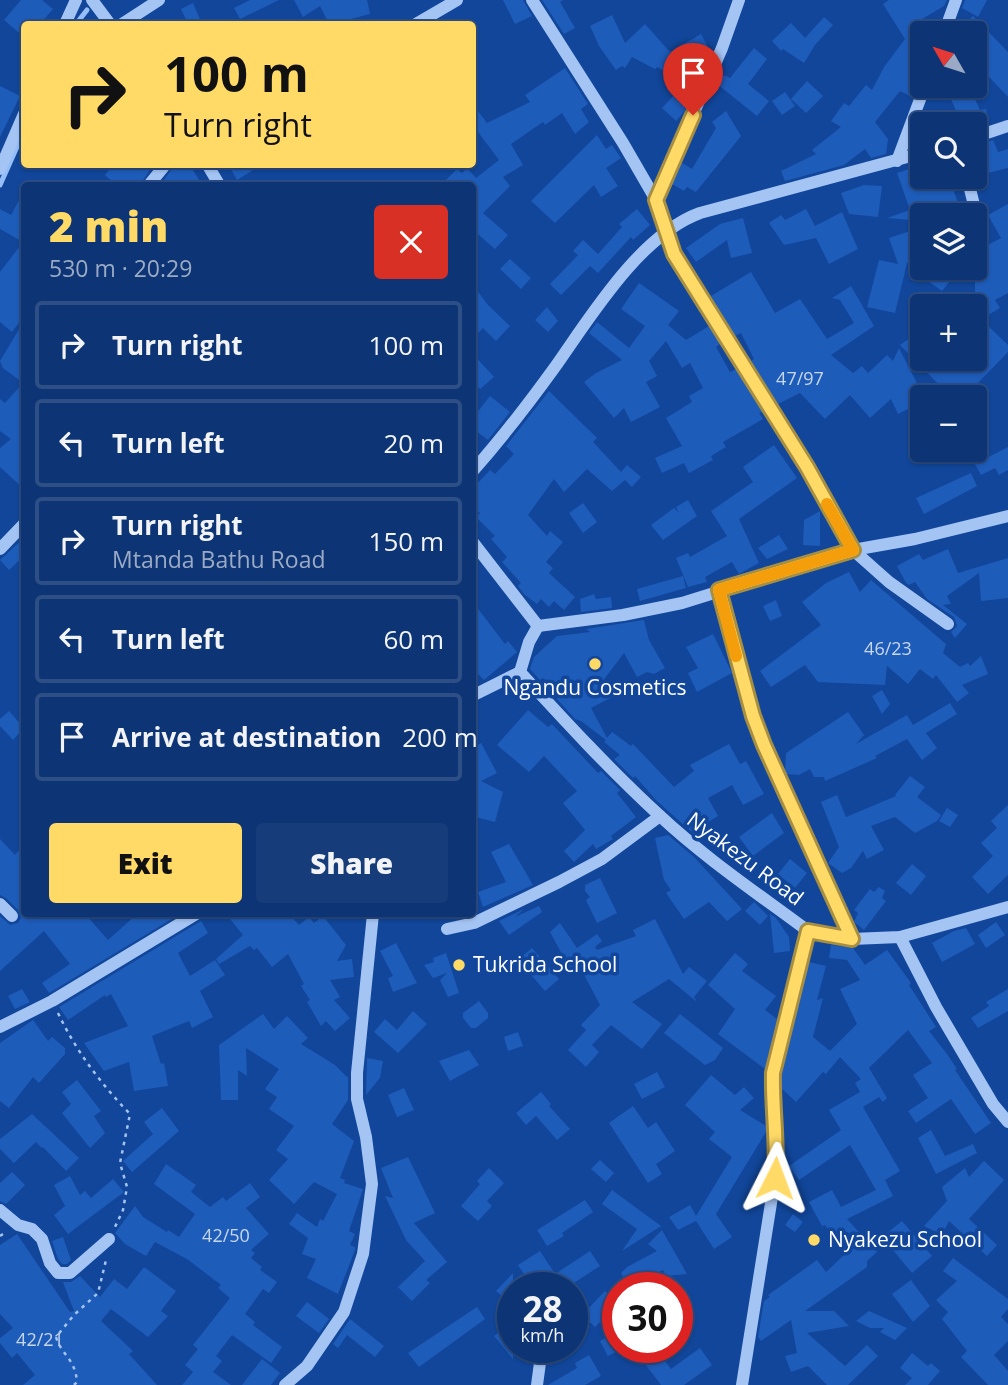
<!DOCTYPE html>
<html lang="en">
<head>
<meta charset="utf-8">
<style>
	:root { --surface:#0d3474; --page:#163c79; --text:#f1f3f6; --muted:#9aaac5; --line:#2d4f86; --accent:#ffda67 }
	body { margin:0; font-family:"Open Sans",sans-serif; background:var(--page); color:var(--text); height:100vh; display:flex; flex-direction:column; font-size:26px; white-space:nowrap }
	* { box-sizing:border-box; margin:0 }
	p { font-size:23px; color:var(--muted) }
	.icon { flex:none; width:38px; height:38px; fill:none; stroke:currentColor; stroke-width:2; stroke-linecap:round; stroke-linejoin:round }
	.map { position:relative; flex:1; overflow:hidden }
	.drawer { position:absolute; left:21px; top:182px; width:455px; height:735px; display:flex; flex-direction:column; background:var(--surface); border-radius:7px; box-shadow:0 2px 5px #0004,0 0 0 2px var(--line) }
	.drawer>* { flex:none }
	.top-card { position:absolute; left:21px; top:21px; width:455px; height:147px; border-radius:7px; box-shadow:0 2px 5px #0004,0 0 0 2px var(--line); background:#ffda67; color:#111; overflow:hidden }
	.needle { width:46px; rotate:309deg }
	.fabs { position:absolute; left:910px; top:21px; display:grid; gap:14px }
	.fabs a { display:grid; place-items:center; width:77px; height:77px; border-radius:7px; background:var(--surface); box-shadow:0 2px 5px #0004,0 0 0 2px var(--line); font-size:35px }
	.speed { position:absolute; left:497px; top:1272px; display:flex; gap:14px; font-size:35px; font-weight:700; text-align:center }
	.speed>* { display:grid; place-content:center; width:91px; height:91px; border-radius:50%; background:var(--surface); box-shadow:0 2px 5px #0004,0 0 0 2px var(--line); line-height:1 }
	.speed small { font-size:18px; font-weight:400 }
	.speed .limit { border:10px solid #d22; background:#fff; color:#111 }
	.pin { position:absolute; display:grid; place-items:center; width:60px; height:60px; color:#fff; margin:-72px -30px; border-radius:50% 50% 50% 0; rotate:-45deg; box-shadow:0 0 7px #0007 }
	.pin .icon { rotate:45deg }
	.me { position:absolute; width:77px; margin:-38px; rotate:3deg; stroke-linejoin:round; filter:drop-shadow(0 0 5px #0008) }
	.turn { display:flex; align-items:center; gap:24px; height:147px; padding:0 28px; font-size:32px }
	.turn .icon { width:91px; height:91px; stroke-width:2.5 }
	.turn b { display:block; font-size:49px; line-height:60px }
	.round { display:grid; place-items:center; flex:none; width:74px; height:74px; border-radius:7px; background:var(--page) }
	.headline { display:flex; align-items:center; justify-content:space-between; height:119px; padding:0 28px }
	h1 { font-size:42px; font-weight:800; line-height:52px; color:var(--accent) }
	.primary-button { display:flex; gap:14px; margin-top:auto; padding:14px 28px }
	.primary-button a { flex:1; height:80px; border-radius:7px; background:var(--accent); color:#111; font-size:28px; font-weight:800; line-height:80px; text-align:center }
	.primary-button a+a { background:var(--page); color:var(--text) }
	ul { padding:0; list-style:none }
	li { display:flex; align-items:center; gap:21px; height:88px; margin:0 14px 10px; padding:0 14px; border:4px solid var(--line); border-radius:7px }
	li div { flex:1 }
	li b { display:block; font-size:26px }
	li em { font-style:normal }
	.map>svg:first-child { display:block }
	.lines { fill:none; stroke-linecap:round; stroke-linejoin:round }
	.stream { stroke:#95bef8; stroke-width:5 }
	.building { fill:#1e5cba }
	.path { stroke:#a4c4f4; stroke-width:2.5; stroke-dasharray:3.5 5; stroke-linecap:butt }
	.minor { stroke:#a4c4f4; stroke-width:12 }
	.route-casing { stroke:#a68e43; stroke-width:18 }
	.route { stroke:#ffda67; stroke-width:12 }
	.slow { stroke:#f59e0b; stroke-width:12 }
	.poi-dot { fill:#ffda67; stroke:#11469a; stroke-width:2.5 }
	.labels { text-anchor:middle; stroke-width:7; stroke-linejoin:round; paint-order:stroke }
	.number-label { font-size:18px; fill:#c7d6ee }
	.poi-label { font-size:21px; fill:#fff; stroke:#11469a; text-anchor:start }
	.street-label { font-size:21px; fill:#fff; stroke:#11469a }
</style>
</head>
<body>
<div class="map">
<svg width="1008" height="1385" viewBox="0 0 1008 1385">
	<rect width="100%" height="100%" fill="#11469a"/>
	<g class="lines">
		<!-- stream -->
		<g class="stream">
			<polyline points="76,24 87,10"/>
			<polyline points="0,185 24,131"/>
		</g>
	</g>
	<!-- building -->
	<g class="building">
		<polygon points="21,0 42,0 53,9 40,24 24,24 24,37 4,20"/>
		<polygon points="250,0 279,0 240,19 234,8"/>
		<polygon points="294,0 367,0 370,14 343,21 345,24 329,24 320,6 303,17"/>
		<polygon points="503,0 523,0 532,16 515,24"/>
		<polygon points="542,0 563,0 560,2 575,28 564,34"/>
		<polygon points="889,0 947,0 944,6 922,19 922,78 917,82 912,97 900,91 875,122 888,139 886,154 871,158 865,149 844,165 785,181 781,171 816,154 812,150 841,127 831,121 844,103 849,106 866,85 872,90 884,67 905,39 883,4"/>
		<polygon points="965,0 987,0 978,17 962,8"/>
		<polygon points="193,3 202,24 188,24 181,9"/>
		<polygon points="612,15 625,43 645,24 670,52 701,34 708,47 708,53 685,66 700,77 695,88 657,67 655,69 632,57 625,68 622,66 616,70 599,46 590,26"/>
		<polygon points="973,16 1008,52 1008,97 975,62 975,33 956,33"/>
		<polygon points="824,17 833,25 815,45 804,63 783,49 781,51 772,41 791,23 805,38"/>
		<polygon points="754,48 767,59 748,84 769,101 757,116 717,84 724,75 730,78"/>
		<polygon points="565,68 588,104 581,109 589,122 575,134 562,113 545,125 543,122 511,144 523,165 503,177 510,186 483,213 508,235 495,249 472,229 472,186 440,186 457,169 462,173 467,168 476,178 499,160 472,124 472,103 487,123 530,102 525,95"/>
		<polygon points="807,81 823,96 806,113 791,99"/>
		<polygon points="0,86 20,96 0,137"/>
		<polygon points="945,86 969,86 980,110 986,109 989,123 975,128 975,124 962,124"/>
		<polygon points="785,92 795,106 782,115 772,101"/>
		<polygon points="673,96 687,108 676,121 662,108"/>
		<polygon points="726,111 741,136 696,192 687,187 684,191 672,184 682,163 692,169 716,128 712,122"/>
		<polygon points="597,135 606,149 612,145 621,158 606,168 618,186 601,197 594,185 555,223 531,201"/>
		<polygon points="993,140 998,152 1008,149 1008,168 984,174 977,145"/>
		<polygon points="114,164 154,164 139,186 117,186 105,175"/>
		<polygon points="175,164 189,164 203,186 160,186"/>
		<polygon points="228,164 263,164 237,180"/>
		<polygon points="921,165 922,177 949,177 962,215 922,215 922,221 887,218 910,210 897,173"/>
		<polygon points="864,185 882,186 878,217 849,214 841,193"/>
		<polygon points="24,191 24,316 12,332 0,322 0,272 23,242 0,229 0,209 11,215"/>
		<polygon points="1008,204 1008,293 995,300 1000,308 981,319 1008,345 1008,352 974,387 978,391 972,397 951,397 900,345 910,338 922,344 922,359 975,359 975,306 960,306 975,297 975,252 1001,238 988,215"/>
		<polygon points="637,209 650,225 633,240 631,237 598,273 590,266 561,295 550,284 578,255 573,251 583,240 598,254 622,227 619,224"/>
		<polygon points="806,209 815,226 842,212 858,249 829,264 816,238 784,245 769,223 781,215 785,220"/>
		<polygon points="743,218 752,253 731,258 727,240 696,262 686,248 720,224"/>
		<polygon points="922,227 922,258 907,263 895,313 867,307 879,260 898,264 889,238"/>
		<polygon points="510,259 531,278 521,289 500,269"/>
		<polygon points="930,268 960,268 942,291 928,281 933,274"/>
		<polygon points="751,272 775,313 800,299 827,339 854,323 840,300 832,298 851,286 874,326 831,355 853,373 862,366 868,373 887,355 893,361 899,348 924,397 922,402 898,414 891,399 870,418 850,395 825,419 800,393 778,404 751,361 754,359 741,333 735,336 711,296"/>
		<polygon points="639,283 679,311 668,325 686,340 709,326 720,344 716,347 730,372 736,369 762,412 759,413 763,419 723,442 726,447 711,456 713,460 689,473 684,463 662,473 655,458 682,446 666,418 692,402 689,396 703,388 690,363 682,368 666,341 649,361 657,376 646,382 660,407 631,422 624,408 614,418 584,382 596,373 622,360 589,333 597,322 629,348 645,326 621,309"/>
		<polygon points="472,284 488,305 510,326 496,341 483,328 472,339"/>
		<polygon points="547,307 558,321 548,332 535,320"/>
		<polygon points="24,321 24,489 0,467 0,448 11,439 0,431 0,399 5,403 23,383 3,368 0,361"/>
		<polygon points="472,353 494,377 480,389 472,380"/>
		<polygon points="549,391 597,438 593,442 621,472 627,465 641,477 632,487 625,480 612,491 587,469 564,492 554,479 528,515 547,536 550,531 563,542 546,562 553,568 549,573 575,597 564,610 554,601 549,607 541,599 537,604 524,594 518,586 521,583 502,562 507,557 491,539 495,536 476,517 480,513 472,507 472,489 490,470 495,474 514,454 506,446"/>
		<polygon points="490,396 510,412 488,440 472,428 472,419"/>
		<polygon points="774,445 797,478 739,519 759,563 739,574 732,562 705,577 707,582 688,587 676,558 688,553 690,557 727,536 711,511 753,482 743,467"/>
		<polygon points="1008,447 1008,470 999,475 995,468 981,475 975,464"/>
		<polygon points="971,473 977,486 924,514 916,498"/>
		<polygon points="688,500 697,516 663,540 651,525 674,508 679,513 676,507"/>
		<polygon points="583,503 597,522 583,533 569,513"/>
		<polygon points="820,511 820,546 803,545 804,520"/>
		<polygon points="779,535 788,549 767,559 758,548"/>
		<polygon points="24,538 24,556 9,570 0,560"/>
		<polygon points="948,549 958,573 1008,558 1008,598 981,601 979,573 947,596 951,604 943,605 967,624 955,638 951,632 957,626 954,617 927,599 915,582 909,585 906,583 897,566 919,554 923,560"/>
		<polygon points="849,572 860,592 871,580 946,644 943,653 960,667 968,663 970,666 981,656 988,674 962,685 969,693 957,702 936,675 933,679 920,669 908,684 887,666 885,685 818,682 805,665 771,687 760,671 821,625 802,602 826,583"/>
		<polygon points="683,576 686,588 640,601 637,589"/>
		<polygon points="594,594 596,599 611,597 612,608 581,612 580,599"/>
		<polygon points="776,600 782,616 770,621 763,606"/>
		<polygon points="472,601 505,644 508,641 517,652 484,680 478,674 472,677"/>
		<polygon points="644,620 649,640 665,668 654,674 647,672 637,677 624,653 602,682 616,695 591,708 607,738 612,732 631,746 633,744 674,787 694,771 690,765 729,744 740,764 746,761 764,794 743,805 732,785 708,798 718,816 708,822 709,824 695,835 656,800 635,776 633,778 614,759 620,755 604,742 606,740 581,721 575,719 557,699 560,696 543,678 540,680 530,669 534,657 557,636 590,632 586,629"/>
		<polygon points="713,634 732,673 697,692 688,673 698,668 686,647"/>
		<polygon points="882,690 890,704 882,714 872,696"/>
		<polygon points="950,703 957,714 926,733 937,748 922,760 907,739 875,756 877,758 825,781 824,777 814,777 810,769 799,775 786,774 785,771 786,753 848,712 864,735 856,744 907,715 913,725"/>
		<polygon points="528,710 548,727 552,724 598,773 601,771 620,790 617,793 636,817 611,836 613,839 596,849 593,844 574,862 564,851 585,830 563,803 577,791 544,756 529,772 497,745"/>
		<polygon points="9,711 24,728 13,740 0,726 0,719"/>
		<polygon points="481,743 497,773 481,781 503,792 495,822 472,816 472,748"/>
		<polygon points="910,776 925,787 917,797 941,815 937,821 915,833 895,817 871,826 884,850 867,859 863,851 851,868 842,873 828,863 839,847 821,802 837,795 846,817 896,796 895,795"/>
		<polygon points="1008,805 1008,875 988,894 972,877 993,856 981,843 997,828 991,821"/>
		<polygon points="947,808 958,815 950,827 939,821"/>
		<polygon points="772,813 784,833 753,856 739,837"/>
		<polygon points="668,835 694,857 742,909 727,921 709,902 684,919 666,893 671,890 664,880 655,838"/>
		<polygon points="0,839 15,855 24,844 24,914 85,914 108,940 137,914 180,914 49,993 42,983 70,964 44,931 0,971 0,916 10,925 18,923 21,918 18,910 6,898 0,895"/>
		<polygon points="509,844 533,885 483,907 478,892 506,882 491,852"/>
		<polygon points="790,859 807,873 795,888 778,874"/>
		<polygon points="912,864 926,876 911,895 896,883"/>
		<polygon points="600,878 617,913 597,923 586,900 590,897 585,891 585,885"/>
		<polygon points="879,887 885,891 882,898 886,901 864,930 854,922 858,913 854,910 870,889 874,892"/>
		<polygon points="754,902 768,916 760,925 745,911"/>
		<polygon points="539,906 542,912 509,935 499,921 524,909 515,917"/>
		<polygon points="226,914 289,914 299,925 309,917 314,923 323,916 346,945 337,961 352,959 354,977 330,980 340,997 334,1000 350,1018 335,1031 326,1021 321,1026 307,1002 310,1000 301,986 304,984 288,954 272,967 257,948 254,950 250,946 219,964 216,959 243,935"/>
		<polygon points="770,914 776,918 789,937 790,951 774,953"/>
		<polygon points="655,919 683,974 689,967 707,981 694,997 697,1002 669,979 632,1002 662,1024 642,1049 611,1025 592,1045 599,1052 586,1067 568,1050 586,1030 581,1025 600,1005 578,963 570,969 550,932 560,923 577,948 597,934 602,941 595,947 597,950 636,936 633,930"/>
		<polygon points="201,921 208,933 178,953 190,976 215,960 225,975 200,991 213,1017 192,1028 189,1021 152,1036 161,1064 164,1063 168,1086 134,1091 129,1062 104,1071 84,1043 128,1026 111,994 106,997 105,995 68,1020 59,1007"/>
		<polygon points="996,922 1005,935 986,948 978,935"/>
		<polygon points="966,928 975,944 942,962 932,943 954,931"/>
		<polygon points="396,943 417,983 393,992 388,978 393,976 380,951"/>
		<polygon points="831,945 853,948 865,965 887,950 911,983 909,985 936,1027 929,1031 947,1054 957,1069 955,1070 991,1123 975,1134 951,1099 916,1123 908,1111 928,1098 913,1075 932,1063 908,1030 869,1068 887,1098 883,1102 879,1097 863,1107 900,1171 885,1180 893,1196 847,1219 877,1252 867,1261 867,1267 805,1311 834,1311 849,1326 807,1333 845,1366 867,1345 878,1356 848,1385 827,1385 808,1366 791,1372 785,1356 797,1353 791,1320 761,1341 758,1337 764,1301 770,1297 768,1295 817,1260 826,1272 846,1253 825,1225 822,1226 809,1202 832,1190 841,1207 876,1190 850,1145 799,1180 789,1166 841,1130 829,1110 860,1092 855,1083 861,1079 840,1057 826,1074 823,1072 796,1102 782,1089 782,1074 809,962 826,966 817,1000 823,998 813,1037 830,1051 857,1024 840,989 860,980 847,960 829,958"/>
		<polygon points="532,948 559,979 545,991 518,960"/>
		<polygon points="446,953 459,993 448,997 440,980 447,973 433,978 424,965 434,962 433,958"/>
		<polygon points="735,953 748,964 742,971 776,996 765,1010 777,1019 765,1069 718,1034 735,1009 708,985"/>
		<polygon points="22,989 30,1002 15,1009 8,996"/>
		<polygon points="1008,989 1008,1011 978,1028 971,1018 989,1006 986,1002"/>
		<polygon points="479,1001 488,1013 488,1018 476,1028 471,1028 463,1018 463,1013"/>
		<polygon points="413,1011 427,1024 398,1053 374,1032 385,1019 397,1030"/>
		<polygon points="263,1014 274,1029 287,1016 308,1038 301,1044 335,1065 347,1077 348,1076 348,1100 332,1124 354,1141 340,1178 345,1180 344,1183 363,1189 349,1231 355,1234 350,1245 355,1247 355,1250 338,1294 307,1278 316,1259 302,1254 308,1238 289,1224 297,1213 317,1227 320,1219 323,1221 337,1194 314,1182 294,1204 269,1180 288,1159 276,1150 294,1126 269,1109 277,1097 265,1089 279,1069 246,1048 247,1076 238,1070 238,1100 221,1100 219,1045"/>
		<polygon points="680,1014 723,1048 715,1060 705,1065 664,1033"/>
		<polygon points="33,1020 48,1041 52,1037 65,1048 65,1054 39,1083 33,1077 9,1108 0,1101 0,1043"/>
		<polygon points="518,1032 523,1046 508,1051 504,1037"/>
		<polygon points="469,1050 479,1065 450,1081 439,1061"/>
		<polygon points="367,1058 383,1061 380,1078 366,1095"/>
		<polygon points="657,1072 665,1087 642,1099 634,1084"/>
		<polygon points="711,1075 735,1095 744,1087 754,1098 740,1110 766,1126 766,1132 716,1214 732,1237 714,1249 696,1221 678,1230 669,1217 690,1205 696,1216 732,1157 709,1139 715,1132 685,1105"/>
		<polygon points="77,1080 101,1111 94,1116 105,1133 90,1148 62,1113 71,1104 62,1092"/>
		<polygon points="404,1088 414,1110 397,1117 388,1095"/>
		<polygon points="541,1092 551,1104 549,1106 570,1129 557,1140 536,1116 526,1125 516,1113"/>
		<polygon points="633,1106 648,1128 656,1122 675,1151 656,1164 662,1174 648,1183 609,1123"/>
		<polygon points="162,1108 179,1131 132,1172 123,1161 153,1134 144,1122"/>
		<polygon points="32,1114 79,1158 66,1171 43,1147 42,1148 36,1142 14,1163 0,1149 0,1139"/>
		<polygon points="931,1130 945,1156 973,1144 977,1153 936,1174 918,1138"/>
		<polygon points="408,1157 435,1213 414,1223 447,1262 426,1280 430,1283 412,1301 398,1287 425,1261 406,1240 385,1196 393,1198 381,1168"/>
		<polygon points="600,1160 614,1173 606,1182 591,1169"/>
		<polygon points="984,1161 1004,1180 969,1219 997,1245 987,1256 949,1221 942,1235 924,1226 947,1201 942,1187 965,1168 969,1177"/>
		<polygon points="166,1164 196,1185 191,1192 210,1207 223,1197 226,1201 250,1183 260,1197 246,1208 269,1234 251,1250 255,1253 251,1258 262,1267 260,1270 277,1282 269,1293 263,1289 245,1314 255,1322 253,1325 282,1347 271,1363 232,1335 216,1356 222,1361 213,1372 231,1385 182,1385 193,1372 185,1365 198,1349 193,1345 230,1298 218,1288 221,1285 187,1259 155,1242 146,1256 125,1244 115,1233 135,1206 143,1217 167,1232 168,1230 179,1237 195,1214 154,1184"/>
		<polygon points="489,1168 504,1183 487,1201 492,1206 478,1221 461,1206 480,1184 477,1181"/>
		<polygon points="12,1172 25,1185 6,1204 0,1201 0,1183"/>
		<polygon points="70,1176 80,1195 85,1191 91,1198 113,1179 124,1192 68,1234 54,1215 65,1206 54,1185"/>
		<polygon points="612,1190 661,1226 622,1251 637,1229 602,1204"/>
		<polygon points="585,1200 593,1212 562,1233 564,1236 547,1246 537,1230"/>
		<polygon points="793,1214 803,1222 795,1232 785,1225"/>
		<polygon points="902,1221 932,1256 912,1273 882,1237"/>
		<polygon points="662,1230 687,1274 666,1276 663,1270 649,1277 643,1278 643,1281 629,1288 621,1273 627,1267 657,1251 648,1244"/>
		<polygon points="17,1234 70,1312 74,1311 63,1282 71,1282 80,1276 100,1297 114,1279 127,1289 144,1267 176,1291 161,1311 168,1316 148,1337 111,1309 101,1321 133,1351 129,1354 157,1385 23,1385 35,1375 17,1353 12,1358 0,1343 0,1338 13,1328 0,1314 0,1245"/>
		<polygon points="63,1237 71,1260 67,1264 62,1264 58,1259 52,1241"/>
		<polygon points="540,1251 555,1274 590,1251 600,1266 566,1288 533,1288 518,1265"/>
		<polygon points="953,1258 1008,1299 1008,1309 1001,1317 1008,1324 1008,1341 994,1355 1008,1371 1008,1385 988,1385 961,1357 967,1351 942,1319 948,1312 936,1300 957,1281 943,1271"/>
		<polygon points="513,1273 513,1306 496,1291"/>
		<polygon points="911,1280 930,1306 913,1322 892,1294"/>
		<polygon points="605,1291 618,1305 595,1327 582,1315"/>
		<polygon points="307,1302 329,1319 319,1333 296,1316"/>
		<polygon points="477,1307 485,1319 419,1367 408,1353"/>
		<polygon points="869,1311 907,1328 895,1340 880,1332 884,1328 870,1328 856,1321"/>
		<polygon points="350,1319 384,1346 375,1357 347,1335 338,1348 333,1344"/>
		<polygon points="513,1321 513,1359 494,1336"/>
		<polygon points="618,1331 618,1351 608,1356 600,1341"/>
		<polygon points="633,1348 655,1348 671,1369 700,1348 712,1365 684,1385 661,1385"/>
		<polygon points="912,1353 928,1366 931,1363 940,1371 928,1385 905,1385 912,1378 900,1368"/>
		<polygon points="589,1355 601,1376 585,1385 548,1385 577,1368 575,1363"/>
		<polygon points="262,1359 280,1373 271,1385 242,1385"/>
	</g>
	<g class="lines">
		<!-- path -->
		<g class="path">
			<path d="M58,1013C76,1051 101,1084 130,1114L120,1163L127,1187L123,1210L115,1227"/>
			<polyline points="0,1236 6,1232"/>
			<path d="M74,1385L77,1382C75,1358 62,1356 56,1337L74,1315L98,1293L106,1260"/>
		</g>
		<!-- minor -->
		<g class="minor">
			<polyline points="92,0 110,24"/>
			<polyline points="532,0 623,143 656,200 674,254 807,467 853,550 889,582 948,624"/>
			<polyline points="65,24 76,0"/>
			<polyline points="122,24 159,0"/>
			<polyline points="416,24 457,0"/>
			<polyline points="944,33 956,0"/>
			<polyline points="975,137 1008,126"/>
			<polyline points="897,161 925,86"/>
			<polyline points="207,164 220,186"/>
			<polyline points="0,169 24,114"/>
			<polyline points="967,177 982,237"/>
			<polyline points="148,186 166,164"/>
			<polyline points="656,200 722,48 739,0"/>
			<path d="M472,472C502,438 529,403 555,367C591,316 640,235 700,213L922,153"/>
			<polyline points="472,541 538,626"/>
			<polyline points="0,549 24,524"/>
			<polyline points="719,591 753,716 763,745 852,939"/>
			<polyline points="538,626 623,615 682,603 853,550 915,539 1008,516"/>
			<path d="M520,672C565,721 610,770 659,815C705,858 757,893 808,931L773,1073C772,1108 778,1142 775,1178L742,1385"/>
			<polyline points="520,672 529,642 538,626"/>
			<polyline points="472,696 520,672"/>
			<polyline points="0,904 12,916"/>
			<polyline points="447,929 474,923 559,882 602,859 660,816"/>
			<polyline points="808,931 852,939 900,937 1008,907"/>
			<polyline points="900,937 936,1007 993,1104 1008,1122"/>
			<polyline points="0,1027 52,1001 196,914"/>
			<polyline points="0,1210 18,1225 32,1229 42,1239 50,1263 58,1273 70,1273 109,1239"/>
			<polyline points="285,1385 307,1366 344,1312 363,1254 372,1184 366,1137 357,1099 357,1073 373,914"/>
			<polyline points="537,1385 542,1348"/>
		</g>
	</g>
	<g class="lines">
		<defs>
			<path id="route" d="M693,115L656,200L674,254L807,467L853,550L719,590L753,716L764,745L852,939L808,931L773,1073C772,1108 778,1142 775,1178"/>
		</defs>
		<!-- route casing -->
		<use href="#route" class="route-casing"/>
		<!-- route -->
		<use href="#route" class="route"/>
		<!-- slow -->
		<polyline class="slow" points="736,656 719,590 853,550 827,504"/>
	</g>
	<!-- markers -->
	<g class="poi-dot">
		<circle cx="595" cy="664" r="7"/>
		<circle cx="459" cy="965" r="7"/>
		<circle cx="814" cy="1240" r="7"/>
	</g>
	<g class="labels">
		<!-- number labels -->
		<g class="number-label">
			<text x="800" y="385">47/97</text>
			<text x="888" y="655">46/23</text>
			<text x="226" y="1242">42/50</text>
			<text x="40" y="1346">42/21</text>
		</g>
		<!-- poi labels -->
		<g class="poi-label">
			<text x="595" y="695" text-anchor="middle">Ngandu Cosmetics</text>
			<text x="473" y="972">Tukrida School</text>
			<text x="828" y="1247">Nyakezu School</text>
		</g>
		<!-- street labels -->
		<g class="street-label">
			<text transform="translate(745 859) rotate(37)" y="7">Nyakezu Road</text>
		</g>
	</g>
</svg>
<div class="fabs">
<a><svg class="needle" viewBox="-14 -14 28 28"><path d="M0-13l5 13h-10z" fill="#e53935"/><path d="M0 13l5-13h-10z" fill="#9aaac5"/></svg></a>
<a><svg class="icon" aria-label="search" viewBox="0 0 24 24"><circle cx="10" cy="10" r="6"/><path d="M15 15l6 6"/></svg></a>
<a><svg class="icon" aria-label="layers" viewBox="0 0 24 24"><path d="M12 4l9 5-9 5-9-5zM3 14l9 5 9-5"/></svg></a>
<a>+</a>
<a>−</a>
</div>
<div class="speed"><div>28<small>km/h</small></div><div class="limit">30</div></div>
<div class="pin" style="left:693px;top:115px;background:#d93025"><svg class="icon" aria-label="arrive" viewBox="0 0 24 24"><path d="M6 21V4h12l-3 4 3 4H6"/></svg></div>
<svg class="me" style="left:775px;top:1178px" viewBox="-20 -20 40 40"><path d="M0-17L14 15 0 8-14 15z" fill="#ffda67" stroke="#fff" stroke-width="4"/></svg>
<div class="top-card">
<div class="turn"><svg class="icon" aria-label="right" viewBox="0 0 24 24"><path d="M7 20v-9h11M14 6l5 5-5 5"/></svg><div><b>100 m</b>Turn right</div></div>
</div>
<section class="drawer">
<div class="headline"><div><h1>2 min</h1><p>530 m · 20:29</p></div><a class="round" style="background:#d93025;color:#fff"><svg class="icon" aria-label="close" viewBox="0 0 24 24"><path d="M6 6l12 12M18 6L6 18"/></svg></a></div>
<ul>
<li><svg class="icon" aria-label="right" viewBox="0 0 24 24"><path d="M7 20v-9h11M14 6l5 5-5 5"/></svg><div><b>Turn right</b></div><em>100 m</em></li>
<li><svg class="icon" aria-label="left" viewBox="0 0 24 24"><path d="M17 20v-9H6M10 6l-5 5 5 5"/></svg><div><b>Turn left</b></div><em>20 m</em></li>
<li><svg class="icon" aria-label="right" viewBox="0 0 24 24"><path d="M7 20v-9h11M14 6l5 5-5 5"/></svg><div><b>Turn right</b><p>Mtanda Bathu Road</p></div><em>150 m</em></li>
<li><svg class="icon" aria-label="left" viewBox="0 0 24 24"><path d="M17 20v-9H6M10 6l-5 5 5 5"/></svg><div><b>Turn left</b></div><em>60 m</em></li>
<li><svg class="icon" aria-label="arrive" viewBox="0 0 24 24"><path d="M6 21V4h12l-3 4 3 4H6"/></svg><div><b>Arrive at destination</b></div><em>200 m</em></li>
</ul>
<div class="primary-button"><a>Exit</a><a>Share</a></div>
</section>
</div>
</body>
</html>
